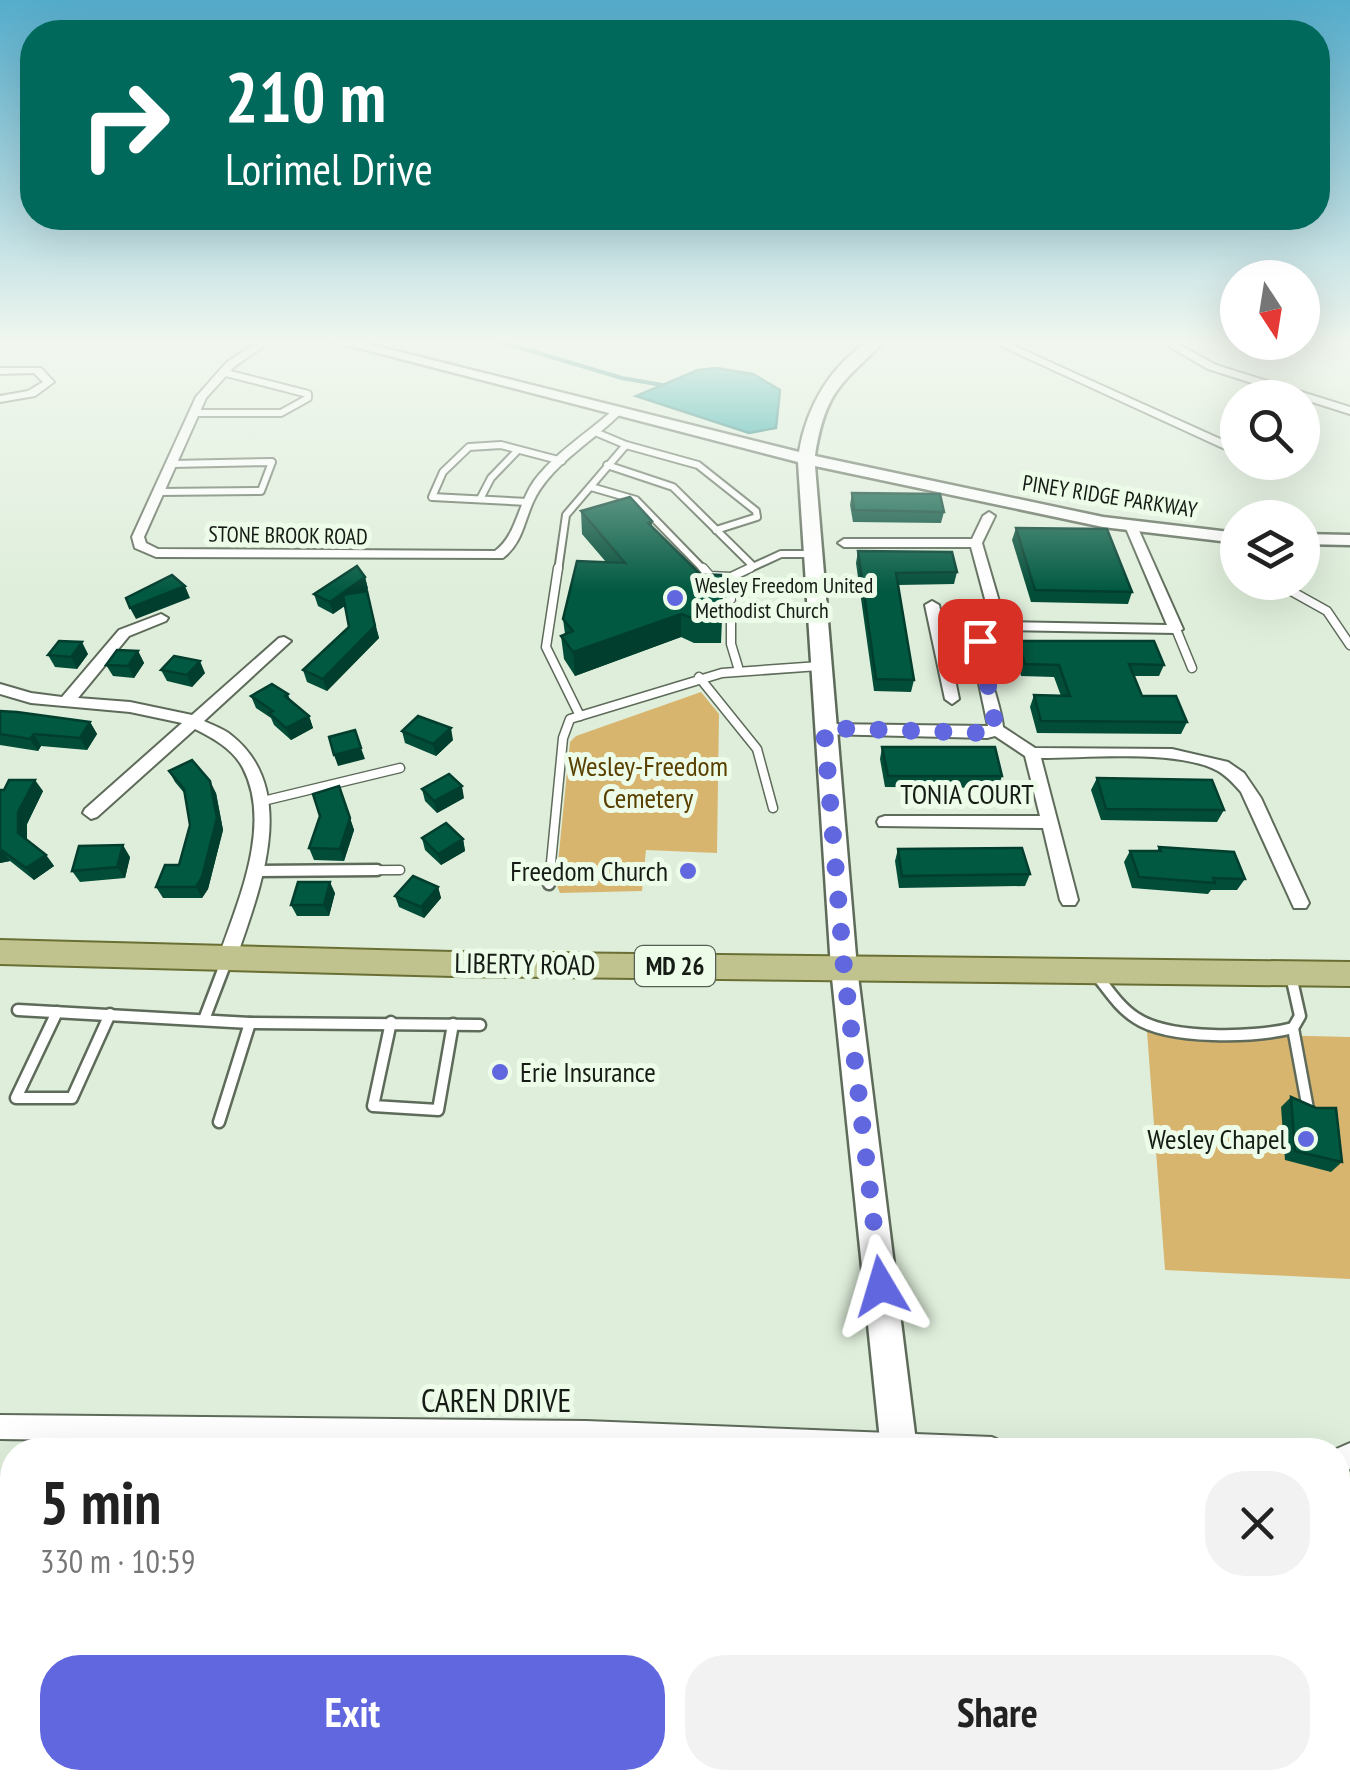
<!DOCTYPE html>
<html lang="en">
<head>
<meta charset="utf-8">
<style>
	:root { --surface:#fff; --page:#f2f2f2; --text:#222; --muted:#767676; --accent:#6167df }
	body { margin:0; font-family:"PT Sans Narrow",sans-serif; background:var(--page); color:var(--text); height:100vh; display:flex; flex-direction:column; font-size:38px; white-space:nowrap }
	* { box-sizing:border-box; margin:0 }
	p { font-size:32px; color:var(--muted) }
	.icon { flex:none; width:55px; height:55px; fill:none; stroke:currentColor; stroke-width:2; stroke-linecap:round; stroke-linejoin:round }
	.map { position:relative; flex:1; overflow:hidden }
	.panel { position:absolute; left:0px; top:1438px; width:1350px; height:352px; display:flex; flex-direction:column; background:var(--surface); border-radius:40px 40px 0 0; box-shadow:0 10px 40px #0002 }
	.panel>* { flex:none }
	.guide { position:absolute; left:20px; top:20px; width:1310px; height:210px; border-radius:40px; box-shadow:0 10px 40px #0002; background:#00695c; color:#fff; overflow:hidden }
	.needle { width:65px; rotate:168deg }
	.tools { position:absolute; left:1220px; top:260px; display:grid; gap:20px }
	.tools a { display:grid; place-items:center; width:100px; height:100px; border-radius:50%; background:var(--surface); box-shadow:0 10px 40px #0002; font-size:50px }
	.pin { position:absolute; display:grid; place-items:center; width:85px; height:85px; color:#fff; margin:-42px; border-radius:20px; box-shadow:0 5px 15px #0006 }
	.me { position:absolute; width:110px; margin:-55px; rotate:353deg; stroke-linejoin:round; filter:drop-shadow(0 0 8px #0008) }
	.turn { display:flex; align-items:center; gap:35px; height:210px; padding:0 40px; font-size:45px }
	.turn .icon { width:130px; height:130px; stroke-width:2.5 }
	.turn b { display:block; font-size:70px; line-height:85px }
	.round { display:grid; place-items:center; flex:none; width:105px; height:105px; border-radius:40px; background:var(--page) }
	.head { display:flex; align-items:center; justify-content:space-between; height:170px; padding:0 40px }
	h1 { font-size:60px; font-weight:600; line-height:75px }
	.button { display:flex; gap:20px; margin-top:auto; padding:20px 40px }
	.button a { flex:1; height:115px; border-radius:40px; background:var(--accent); color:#fff; font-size:40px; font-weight:600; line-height:115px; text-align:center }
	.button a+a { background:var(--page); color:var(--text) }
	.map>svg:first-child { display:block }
	.green { fill:#d8b56f }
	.water { fill:#17a1a0; stroke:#177976; stroke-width:2.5 }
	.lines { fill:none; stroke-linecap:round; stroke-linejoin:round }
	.stream { stroke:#177976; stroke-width:4 }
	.lane-far2-casing { stroke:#5e6b5a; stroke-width:10 }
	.lane-far1-casing { stroke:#5e6b5a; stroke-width:11 }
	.lane-casing { stroke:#5e6b5a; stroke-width:15 }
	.street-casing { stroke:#5e6b5a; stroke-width:4 }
	.secondary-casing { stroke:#5e6b5a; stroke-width:5 }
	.primary-casing { stroke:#6a6f34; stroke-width:4 }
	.lane-far2 { stroke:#fff; stroke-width:6 }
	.lane-far1 { stroke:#fff; stroke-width:8 }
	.lane { stroke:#fff; stroke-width:10 }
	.street { fill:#fff; fill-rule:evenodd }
	.secondary { fill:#fff; fill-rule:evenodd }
	.primary { fill:#c1c38f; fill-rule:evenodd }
	.wall { fill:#024d38 }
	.shaded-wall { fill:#013e2e }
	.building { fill:#025941; stroke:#013e2e; stroke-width:2.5 }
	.route { stroke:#6167df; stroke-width:18; stroke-dasharray:0 32.4 }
	.poi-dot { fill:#6167df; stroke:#ecfce8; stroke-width:4 }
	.labels { text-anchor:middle; stroke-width:10; stroke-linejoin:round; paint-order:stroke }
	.far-street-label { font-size:22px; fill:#161c15; stroke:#ecfce8 }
	.far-poi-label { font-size:22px; fill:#161c15; stroke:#ecfce8; text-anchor:start }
	.shield { fill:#ecfce8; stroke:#565f54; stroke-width:2.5 }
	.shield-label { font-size:25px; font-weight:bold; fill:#161c15 }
	.park-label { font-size:28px; fill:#5a4000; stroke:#ecfce8 }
	.street-label { font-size:28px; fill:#161c15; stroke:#ecfce8 }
	.poi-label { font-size:28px; fill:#161c15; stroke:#ecfce8; text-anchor:end }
	.near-street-label { font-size:32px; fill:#161c15; stroke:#ecfce8 }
</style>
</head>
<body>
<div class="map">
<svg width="1350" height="1789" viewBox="0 0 1350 1789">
	<rect width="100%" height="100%" fill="#dfeedb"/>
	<!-- green -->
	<g class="green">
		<polygon points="701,692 719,714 717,853 646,850 642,891 560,893 556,883 570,742 576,736"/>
		<polygon points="1147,1032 1350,1037 1350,1279 1165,1270"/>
	</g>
	<!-- water -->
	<polygon class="water" points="716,368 753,374 780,390 776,428 749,433 636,396 698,370"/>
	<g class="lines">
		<!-- stream -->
		<polyline class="stream" points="494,340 622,378 662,385"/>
		<defs>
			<g id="lane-far2">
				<polyline points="194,413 281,413 308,398 308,394 222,372"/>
				<polyline points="626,445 698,465 756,511 757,517 716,530"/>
				<polyline points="607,465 673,487 752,565"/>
				<polyline points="591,487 636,500 705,571"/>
				<polyline points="158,492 261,491 272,462 171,464"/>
				<polyline points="480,499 491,478 518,450"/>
				<polyline points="528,502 432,497 443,472 469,447 501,445 562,461"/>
				<polyline points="558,571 566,515 626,445 595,432"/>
				<polyline points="744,571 781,554 812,554"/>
			</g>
			<g id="lane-far1">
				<polyline points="558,568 546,647 580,716"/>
				<polyline points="703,568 710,576 731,577 750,568"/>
				<polyline points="731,577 731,599"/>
				<polyline points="1275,582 1327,611 1350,645"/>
				<polyline points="731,608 731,644 738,667"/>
				<polyline points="1176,629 1192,668"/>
				<polyline points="699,677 757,749 773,808"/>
				<polyline points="263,801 400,768"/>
				<polyline points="258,871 400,870"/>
				<polyline points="550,873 563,738 570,719 722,673 819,666"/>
			</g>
			<g id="lane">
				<polyline points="258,871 377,870"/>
				<polyline points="549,884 550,870"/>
				<polyline points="1291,976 1300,1016 1293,1028 1308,1109"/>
				<path d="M1098,977C1109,991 1120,1008 1136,1018C1169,1040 1255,1038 1293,1028"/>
				<polyline points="18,1010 250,1023 480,1025"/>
				<polyline points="57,1012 16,1098 72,1098 110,1014"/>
				<polyline points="205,1017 226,962"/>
				<polyline points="391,1022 373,1106 438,1110 453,1024"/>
				<polyline points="219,1122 250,1023"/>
			</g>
			<g id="street">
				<path d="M261,340H273L235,366L206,398L144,537L146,543L158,549L495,551C517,535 518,503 534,481C555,453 586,434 612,411L621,413C594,441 556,461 536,496C524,518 524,542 503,558L156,557L135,548L132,537L196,397L227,362Z"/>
				<polygon points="988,340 1001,340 1238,447 1238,455"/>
				<polygon points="1158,340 1170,340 1216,365 1350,407 1350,414 1208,369"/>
				<polygon points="0,368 41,368 54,382 35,396 0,402 0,396 28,391 43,382 34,373 0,374"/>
				<path d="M989,512L995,516L982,543L1005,622L1167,625L1125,526L1131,522L1137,526L1183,629L1176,633L1002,630C973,653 1001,697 1003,727L1035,748L1172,749L1228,762L1244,773L1261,798L1309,903L1306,908H1294L1241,792C1234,784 1228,777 1218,771C1178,749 1088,758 1041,758L1078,900L1075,905H1063L1060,900L1043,828L879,826L877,822L879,818L885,816H1040L1025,756L995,736L987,738L824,734L816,729L824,724L988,726L974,660H951L959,699L952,704L945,699L925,605L932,601L939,605L949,650H975L981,635L992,625L971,547H844L838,543L844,539H972L983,516Z"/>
				<path d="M161,614L168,618L166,621L129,636L78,698L130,702L192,715L279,638L284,637L291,641L204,721C212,725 224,729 231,735C301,790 259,891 236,959L233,964L227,966L221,964L218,959C237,903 273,826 243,768C233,749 213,738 195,729L97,817L91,819L83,813L85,809L182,723L130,712L31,703L0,694V684L31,693L62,697L119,630Z"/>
				<path d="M0,1415L586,1421L992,1437L1001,1441L1005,1450C670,1450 335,1443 0,1439Z"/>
				<polygon points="1350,1443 1350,1469 1338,1474 1338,1450 1334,1450"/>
			</g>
			<g id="secondary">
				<path d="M328,340H352L799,452C807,406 830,366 870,340H886C843,382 825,390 815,456L1103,517L1238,533V543L1103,527L815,466L857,968L917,1450H881L831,968L798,462Z"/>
				<polygon points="1302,534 1350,535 1350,545 1302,544"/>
				<polygon points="910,1778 952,1778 953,1789 911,1789"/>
			</g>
			<polygon id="primary" points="0,940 453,952 1350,962 1350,986 453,976 0,964"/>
		</defs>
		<!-- lane-far2 casing -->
		<use href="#lane-far2" class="lane-far2-casing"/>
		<!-- lane-far1 casing -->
		<use href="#lane-far1" class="lane-far1-casing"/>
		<!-- lane casing -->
		<use href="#lane" class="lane-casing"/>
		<!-- street casing -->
		<use href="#street" class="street-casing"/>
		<!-- secondary casing -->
		<use href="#secondary" class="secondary-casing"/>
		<!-- primary casing -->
		<use href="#primary" class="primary-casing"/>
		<!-- lane-far2 -->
		<use href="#lane-far2" class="lane-far2"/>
		<!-- lane-far1 -->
		<use href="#lane-far1" class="lane-far1"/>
		<!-- lane -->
		<use href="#lane" class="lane"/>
		<!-- street -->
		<use href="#street" class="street"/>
		<!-- secondary -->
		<use href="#secondary" class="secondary"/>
		<!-- primary -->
		<use href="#primary" class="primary"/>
	</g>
	<!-- wall -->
	<g class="wall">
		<polygon points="852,493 944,512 941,523 853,522 850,505"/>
		<polygon points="581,511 652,521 652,526 722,619 721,643 694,643 681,637 575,676 564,659 561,636 565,634 563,619 606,562 582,534"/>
		<polygon points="1016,528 1132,592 1128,604 1031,602 1012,540"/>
		<polygon points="858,551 957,572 954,584 898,585 914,680 911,692 874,691 856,563"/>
		<polygon points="365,577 368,589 365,591 379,638 327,691 307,682 303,670 349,627 345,606 333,614 318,606 314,594"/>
		<polygon points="1018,641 1164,665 1159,676 1134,676 1142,696 1187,722 1181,734 1037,733 1030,707 1034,695 1061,696 1054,677 1021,676 1015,652"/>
		<polygon points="138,651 144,663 134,678 113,676 106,665"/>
		<polygon points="88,654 77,669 55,667 48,655"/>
		<polygon points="161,670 205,673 192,687 167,681"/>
		<polygon points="288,694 290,700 309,716 313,728 291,740 274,725 271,718 256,708 251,696"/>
		<polygon points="0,711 90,722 97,734 87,750 41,746 38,751 0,745"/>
		<polygon points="402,731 453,740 436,756 405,743"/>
		<polygon points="882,747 1002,776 998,788 885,787 880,759"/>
		<polygon points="169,771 216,793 223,830 208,889 202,898 163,898 156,887 179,865 190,825 185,794 175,782"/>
		<polygon points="1097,778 1224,810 1217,822 1101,820 1091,790"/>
		<polygon points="339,786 354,830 344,861 314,860 309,848"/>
		<polygon points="422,789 464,798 437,813 425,801"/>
		<polygon points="0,790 43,791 27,824 27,840 46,855 54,866 34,880 10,861 0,863"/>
		<polygon points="422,838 463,839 465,851 441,865 425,850"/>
		<polygon points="1159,847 1245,879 1237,890 1211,890 1208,894 1132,888 1124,862 1130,851 1157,851"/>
		<polygon points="898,849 1030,874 1025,886 899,888 895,861"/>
		<polygon points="130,857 125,878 80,882 72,871"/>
		<polygon points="438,887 441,898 424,918 399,907 395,896"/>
		<polygon points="335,893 329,916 297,916 291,905"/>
		<polygon points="1291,1097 1342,1162 1331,1172 1285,1160 1281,1107"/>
	</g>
	<!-- shaded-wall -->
	<g class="shaded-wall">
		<polygon points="365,577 368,589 333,614 330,602"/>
		<polygon points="185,586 190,598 136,619 130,608"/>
		<polygon points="367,591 379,638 327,691 323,679"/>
		<polygon points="681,614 681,637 575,676 573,652"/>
		<polygon points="82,642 88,654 77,669 71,657"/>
		<polygon points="138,651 144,663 134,678 128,666"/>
		<polygon points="200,661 205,673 192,687 187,675"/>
		<polygon points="309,716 313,728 291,740 286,728"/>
		<polygon points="90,722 97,734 87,750 80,738"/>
		<polygon points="451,728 453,740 436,756 433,744"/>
		<polygon points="34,734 41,746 38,751 30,739"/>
		<polygon points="361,748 365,759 338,766 334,755"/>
		<polygon points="35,780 43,791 27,824 27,845 18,833 18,812"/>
		<polygon points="210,781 216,793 223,830 208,889 202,898 196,887"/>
		<polygon points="462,786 464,798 437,813 434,801"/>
		<polygon points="350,818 354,830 344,861 340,849"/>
		<polygon points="463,839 465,851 441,865 438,854"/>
		<polygon points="123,845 130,857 125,878 117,867"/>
		<polygon points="0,849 1,849 10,861 0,863"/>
		<polygon points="46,855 54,866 34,880 26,868"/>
		<polygon points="330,882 335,893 329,916 324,905"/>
		<polygon points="438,887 441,898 424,918 421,907"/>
	</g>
	<!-- building -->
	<g class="building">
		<polygon points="852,493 940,494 944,512 854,510"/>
		<polygon points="630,497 652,521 648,523 700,574 721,575 722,619 695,619 681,614 573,652 561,636 573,631 563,619 577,561 625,563 581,511"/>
		<polygon points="1016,528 1107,529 1132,592 1035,590"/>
		<polygon points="858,551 952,552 957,572 896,573 914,680 876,679"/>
		<polygon points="357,566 365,577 330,602 314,594"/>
		<polygon points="172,575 185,586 130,608 126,598"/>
		<polygon points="367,591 375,626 323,679 303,670 349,627 343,595"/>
		<polygon points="59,641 82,642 71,657 48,655"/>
		<polygon points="1018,641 1154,641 1164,665 1129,664 1142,696 1176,696 1187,722 1041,721 1034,695 1070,696 1059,665 1025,664"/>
		<polygon points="117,650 138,651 128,666 106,665"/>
		<polygon points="174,656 200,661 187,675 161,670"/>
		<polygon points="272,684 288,694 285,696 309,716 286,728 269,713 273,711 251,696"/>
		<polygon points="0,711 17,712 90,722 80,738 34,734 30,739 0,734"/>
		<polygon points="418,716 451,728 433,744 402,731"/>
		<polygon points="355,730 361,748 334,755 329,737"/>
		<polygon points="882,747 995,747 1002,776 888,776"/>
		<polygon points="192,760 210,781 217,818 202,877 196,887 156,887 165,865 179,865 190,825 184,789 169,771"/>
		<polygon points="449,774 462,786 434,801 422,789"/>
		<polygon points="1097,778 1212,780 1224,810 1106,809"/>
		<polygon points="9,780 35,780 18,812 18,833 46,855 26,868 0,849 0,790 4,790"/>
		<polygon points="339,786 350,818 340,849 309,848 320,816 313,794"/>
		<polygon points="446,823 463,839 438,854 422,838"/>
		<polygon points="123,845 117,867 72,871 79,846"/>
		<polygon points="1159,847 1234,852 1245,879 1213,878 1215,883 1139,877 1130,851 1161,851"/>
		<polygon points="1022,848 1030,874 902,876 898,849"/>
		<polygon points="413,876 438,887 421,907 395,896"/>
		<polygon points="298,882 330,882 324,905 291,905"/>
		<polygon points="1291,1097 1316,1108 1336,1108 1342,1162 1295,1151"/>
	</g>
	<!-- sky -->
	<linearGradient id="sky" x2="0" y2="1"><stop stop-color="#54accb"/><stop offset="0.58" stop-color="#f1f7ef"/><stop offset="1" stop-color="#f1f7ef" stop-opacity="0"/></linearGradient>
	<rect width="1350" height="590" fill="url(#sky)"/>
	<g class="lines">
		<!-- route -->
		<polyline class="route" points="881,1286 844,968 824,728 987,733 996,729 980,641"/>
	</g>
	<!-- markers -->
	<g class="poi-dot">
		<circle cx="675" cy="598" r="10"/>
		<circle cx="688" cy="871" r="10"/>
		<circle cx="500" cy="1072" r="10"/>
		<circle cx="1306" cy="1139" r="10"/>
	</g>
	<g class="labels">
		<!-- far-street labels -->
		<g class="far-street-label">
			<text transform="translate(1110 496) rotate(9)" y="8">PINEY RIDGE PARKWAY</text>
			<text transform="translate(288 535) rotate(1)" y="8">STONE BROOK ROAD</text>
		</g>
		<!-- far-poi labels -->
		<g class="far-poi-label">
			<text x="695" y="593">Wesley Freedom United<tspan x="695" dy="25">Methodist Church</tspan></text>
		</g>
		<!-- shield labels -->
		<rect class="shield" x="635" y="946" width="80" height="40" rx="8"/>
		<g class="shield-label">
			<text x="675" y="975">MD 26</text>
		</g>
		<!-- park labels -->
		<g class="park-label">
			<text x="648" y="776">Wesley-Freedom<tspan x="648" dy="32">Cemetery</tspan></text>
		</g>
		<!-- street labels -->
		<g class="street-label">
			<text x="967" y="804">TONIA COURT</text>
			<text transform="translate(525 964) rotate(1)" y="10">LIBERTY ROAD</text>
		</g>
		<!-- poi labels -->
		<g class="poi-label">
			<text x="668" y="881">Freedom Church</text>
			<text x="520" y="1082" text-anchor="start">Erie Insurance</text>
			<text x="1286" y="1149">Wesley Chapel</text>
		</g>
		<!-- near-street labels -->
		<g class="near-street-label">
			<text x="496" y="1412">CAREN DRIVE</text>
		</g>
	</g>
</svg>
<div class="tools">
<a><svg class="needle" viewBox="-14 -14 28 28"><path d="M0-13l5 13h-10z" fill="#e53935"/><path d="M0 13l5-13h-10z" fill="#767676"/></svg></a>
<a><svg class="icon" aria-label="search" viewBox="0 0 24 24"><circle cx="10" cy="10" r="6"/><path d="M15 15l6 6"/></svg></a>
<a><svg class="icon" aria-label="layers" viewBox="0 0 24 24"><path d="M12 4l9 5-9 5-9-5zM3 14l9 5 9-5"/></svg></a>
</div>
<div class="pin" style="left:980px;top:641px;background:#d93025"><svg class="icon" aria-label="arrive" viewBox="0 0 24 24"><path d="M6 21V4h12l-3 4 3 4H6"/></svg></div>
<svg class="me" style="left:881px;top:1286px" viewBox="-20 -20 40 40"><path d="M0-17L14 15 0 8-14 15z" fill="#6167df" stroke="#fff" stroke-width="4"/></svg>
<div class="guide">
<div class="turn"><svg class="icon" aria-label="right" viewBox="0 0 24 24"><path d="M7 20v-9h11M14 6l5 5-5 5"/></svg><div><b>210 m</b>Lorimel Drive</div></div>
</div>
<section class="panel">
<div class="head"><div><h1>5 min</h1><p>330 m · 10:59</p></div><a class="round"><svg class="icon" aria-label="close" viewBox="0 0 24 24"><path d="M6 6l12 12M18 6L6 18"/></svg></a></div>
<div class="button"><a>Exit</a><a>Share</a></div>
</section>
</div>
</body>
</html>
